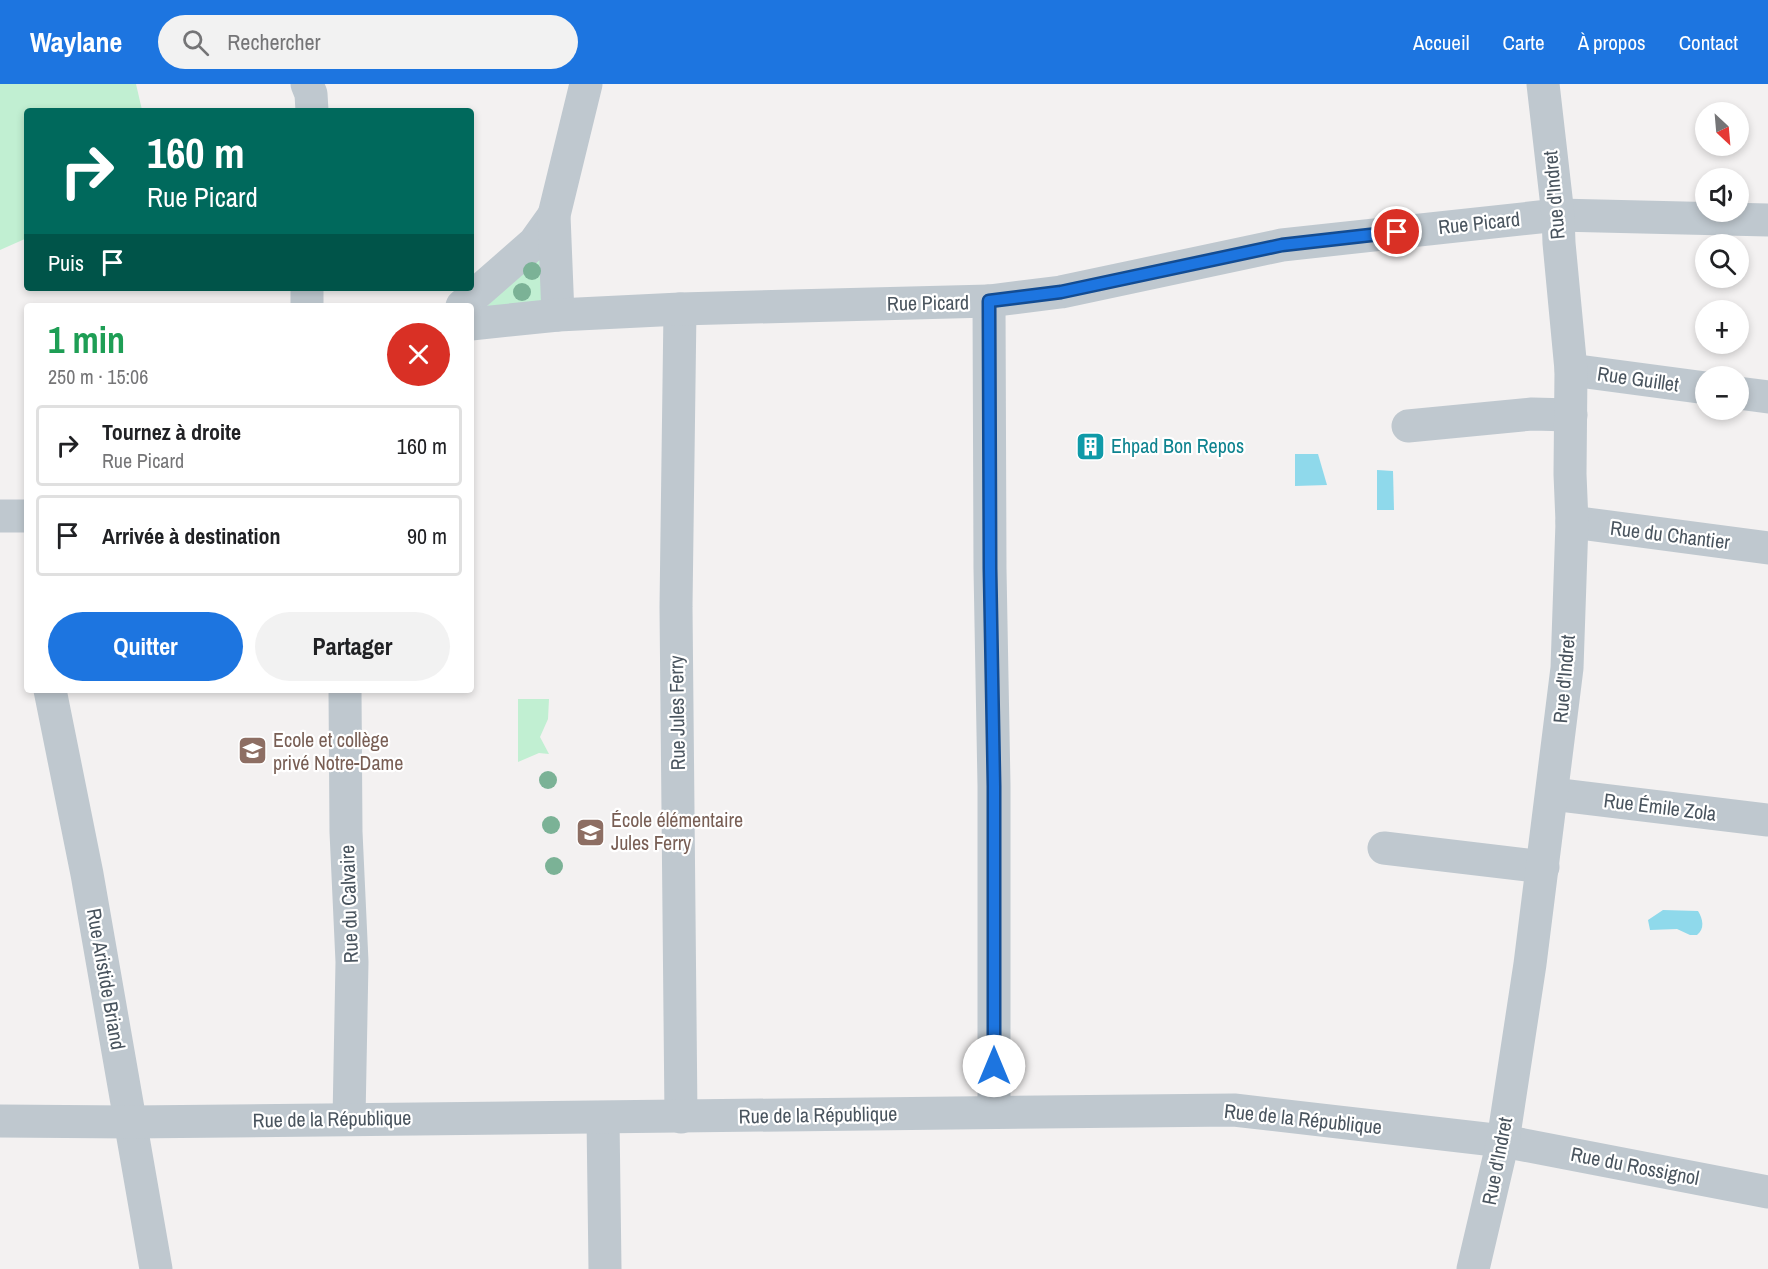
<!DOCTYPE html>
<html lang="fr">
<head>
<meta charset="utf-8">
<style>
	:root { --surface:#fff; --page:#f2f2f2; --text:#202124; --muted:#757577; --line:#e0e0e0; --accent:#1d75e0 }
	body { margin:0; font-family:"Archivo Narrow",sans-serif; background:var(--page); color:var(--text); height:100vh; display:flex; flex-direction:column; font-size:22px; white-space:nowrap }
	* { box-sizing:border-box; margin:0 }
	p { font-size:20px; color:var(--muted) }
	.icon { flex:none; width:33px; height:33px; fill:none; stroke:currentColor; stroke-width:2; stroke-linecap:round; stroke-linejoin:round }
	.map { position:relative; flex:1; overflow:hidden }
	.drawer { position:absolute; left:24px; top:219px; width:450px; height:390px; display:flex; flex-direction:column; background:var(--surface); border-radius:6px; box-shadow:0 3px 9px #0003 }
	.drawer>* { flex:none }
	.hud { position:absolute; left:24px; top:24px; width:450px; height:183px; border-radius:6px; box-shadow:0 3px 9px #0003; background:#00695c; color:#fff; overflow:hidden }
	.needle { width:39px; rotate:154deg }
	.tools { position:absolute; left:1695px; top:18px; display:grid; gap:12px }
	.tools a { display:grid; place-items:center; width:54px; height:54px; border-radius:50%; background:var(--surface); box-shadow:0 3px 9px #0003; font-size:30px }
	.pin { position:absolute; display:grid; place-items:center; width:51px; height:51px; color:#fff; margin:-26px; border:3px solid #fff; border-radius:50%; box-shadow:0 2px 6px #0007 }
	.me { position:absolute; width:66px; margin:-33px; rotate:0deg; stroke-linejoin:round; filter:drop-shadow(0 0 4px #0008) }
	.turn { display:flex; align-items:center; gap:21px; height:126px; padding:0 24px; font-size:27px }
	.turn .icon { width:78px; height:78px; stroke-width:2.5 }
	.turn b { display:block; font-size:42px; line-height:51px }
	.then { display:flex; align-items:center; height:57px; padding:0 24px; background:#0003; gap:12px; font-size:22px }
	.round { display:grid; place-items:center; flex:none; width:63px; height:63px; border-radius:32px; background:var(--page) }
	.headline { display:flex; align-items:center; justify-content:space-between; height:102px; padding:0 24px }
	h1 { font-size:36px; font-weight:800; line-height:45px; color:#1e9e55 }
	.cta { display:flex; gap:12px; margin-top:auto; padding:12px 24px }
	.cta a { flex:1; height:69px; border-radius:36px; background:var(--accent); color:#fff; font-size:24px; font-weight:800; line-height:69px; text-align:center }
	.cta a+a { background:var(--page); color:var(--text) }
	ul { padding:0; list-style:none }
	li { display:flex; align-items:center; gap:18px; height:81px; margin:0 12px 9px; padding:0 12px; border:3px solid var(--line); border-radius:6px }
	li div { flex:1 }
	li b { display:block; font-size:22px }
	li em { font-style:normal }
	header { display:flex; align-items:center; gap:36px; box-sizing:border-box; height:84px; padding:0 30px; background:var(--accent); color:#fff }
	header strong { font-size:28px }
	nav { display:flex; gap:33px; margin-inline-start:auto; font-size:21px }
	.search { width:420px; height:54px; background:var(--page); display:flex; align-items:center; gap:15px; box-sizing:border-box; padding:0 21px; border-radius:33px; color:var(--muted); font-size:22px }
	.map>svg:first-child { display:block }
	.green { fill:#c1efd2 }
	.water { fill:#8fd9eb }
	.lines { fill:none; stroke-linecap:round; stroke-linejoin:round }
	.minor { stroke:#bfc8cf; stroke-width:33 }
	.tree { fill:#7bb296 }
	.route-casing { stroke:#134c92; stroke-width:15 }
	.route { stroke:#1d75e0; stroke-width:10 }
	.labels { text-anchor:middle; stroke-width:4.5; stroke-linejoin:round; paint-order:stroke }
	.street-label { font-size:20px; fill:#49545e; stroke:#fff }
	.culture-label { font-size:20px; fill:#0d838f; stroke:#fff; text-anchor:start }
	.education-label { font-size:20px; fill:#785e54; stroke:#fff; text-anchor:start }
</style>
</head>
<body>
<header>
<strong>Waylane</strong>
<div class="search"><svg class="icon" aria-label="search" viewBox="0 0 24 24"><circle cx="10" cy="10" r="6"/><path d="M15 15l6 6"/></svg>Rechercher</div>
<nav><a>Accueil</a><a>Carte</a><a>À propos</a><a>Contact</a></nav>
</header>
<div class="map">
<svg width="1768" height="1185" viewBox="0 0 1768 1185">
	<rect width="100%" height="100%" fill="#f3f1f1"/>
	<!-- green -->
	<g class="green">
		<polygon points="0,0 136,0 142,26 27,27 27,154 0,166"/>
		<polygon points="541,169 545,219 486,223"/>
		<polygon points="518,615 549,615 548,635 540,653 549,670 539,669 518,678"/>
	</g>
	<!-- water -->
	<g class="water">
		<polygon points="1295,370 1318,370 1327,401 1295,402"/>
		<polygon points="1377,386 1393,387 1394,426 1377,426"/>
		<path d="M1663,826L1698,827C1703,835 1705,845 1697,851H1690L1677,845L1650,846L1648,836Z"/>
	</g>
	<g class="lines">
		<!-- minor -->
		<g class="minor">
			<polyline points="307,0 311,10 312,27"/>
			<polyline points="989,217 990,485 994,702 994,1028"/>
			<polyline points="307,222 307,204"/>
			<polyline points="462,222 534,159 554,131"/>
			<polyline points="680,225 676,523 681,1033"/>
			<polyline points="558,231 554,131 586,0"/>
			<polyline points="471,240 558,231 680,225 989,217 1061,208 1282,161 1558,131 1768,136"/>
			<polyline points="1571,286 1706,304"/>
			<polyline points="1738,309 1768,313"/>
			<polyline points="1408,342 1532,330 1571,331"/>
			<polyline points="0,432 27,432"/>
			<polyline points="1572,438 1768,464"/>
			<polyline points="50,606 87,790 156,1185"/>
			<polyline points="345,606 346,748 352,878 349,1035"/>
			<polyline points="1552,710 1768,736"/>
			<polyline points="1384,764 1543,783"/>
			<polyline points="603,1034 605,1185"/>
			<polyline points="0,1037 131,1038 1234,1026 1503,1057 1768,1108"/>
			<polyline points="1473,1185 1503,1057 1530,880 1567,584 1572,438 1570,390 1571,286 1559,159 1558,131 1543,0"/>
		</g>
	</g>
	<!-- trees -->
	<g class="tree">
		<circle cx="532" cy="187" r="9"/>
		<circle cx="522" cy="208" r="9"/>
		<circle cx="548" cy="696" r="9"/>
		<circle cx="551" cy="741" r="9"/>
		<circle cx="554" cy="782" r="9"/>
	</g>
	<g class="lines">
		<defs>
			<polyline id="route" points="994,982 994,702 990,485 989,217 1061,208 1282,161 1397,148"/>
		</defs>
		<!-- route casing -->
		<use href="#route" class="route-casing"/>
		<!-- route -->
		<use href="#route" class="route"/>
	</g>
	<!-- icons -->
	<defs>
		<symbol id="building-square" viewBox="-11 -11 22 22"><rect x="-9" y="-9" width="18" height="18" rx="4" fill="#0f9aa8" stroke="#fff"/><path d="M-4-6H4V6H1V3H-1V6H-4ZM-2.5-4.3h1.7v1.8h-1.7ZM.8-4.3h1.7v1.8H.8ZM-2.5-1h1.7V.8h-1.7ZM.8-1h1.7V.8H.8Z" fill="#fff"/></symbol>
		<symbol id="school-square" viewBox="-11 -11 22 22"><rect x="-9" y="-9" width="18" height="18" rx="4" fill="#8d6e63" stroke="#fff"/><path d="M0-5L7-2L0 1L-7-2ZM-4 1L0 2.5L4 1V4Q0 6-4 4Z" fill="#fff"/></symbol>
	</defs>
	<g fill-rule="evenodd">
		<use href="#building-square" x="1074" y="346" width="33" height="33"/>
		<use href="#school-square" x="236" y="650" width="33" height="33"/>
		<use href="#school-square" x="574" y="732" width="33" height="33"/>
	</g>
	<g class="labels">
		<!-- street labels -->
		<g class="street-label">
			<text transform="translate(1554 111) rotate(-95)" y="7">Rue d'Indret</text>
			<text transform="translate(1479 139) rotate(-6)" y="7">Rue Picard</text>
			<text transform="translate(928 219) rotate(-1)" y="7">Rue Picard</text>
			<text transform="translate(1638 295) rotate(8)" y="7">Rue Guillet</text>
			<text transform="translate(1670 451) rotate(7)" y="7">Rue du Chantier</text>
			<text transform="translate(1564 595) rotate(-85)" y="7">Rue d'Indret</text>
			<text transform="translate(677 629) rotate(-91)" y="7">Rue Jules Ferry</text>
			<text transform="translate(1660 723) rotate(7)" y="7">Rue Émile Zola</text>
			<text transform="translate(349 820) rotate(-92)" y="7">Rue du Calvaire</text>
			<text transform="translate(106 895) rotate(80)" y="7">Rue Aristide Briand</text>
			<text transform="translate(818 1031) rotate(-1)" y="7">Rue de la République</text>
			<text transform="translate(332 1035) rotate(-1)" y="7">Rue de la République</text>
			<text transform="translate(1303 1035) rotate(6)" y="7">Rue de la République</text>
			<text transform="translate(1497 1077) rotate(-79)" y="7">Rue d'Indret</text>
			<text transform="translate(1635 1082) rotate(11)" y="7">Rue du Rossignol</text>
		</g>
		<!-- culture labels -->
		<g class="culture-label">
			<text x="1111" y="369">Ehpad Bon Repos</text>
		</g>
		<!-- education labels -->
		<g class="education-label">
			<text x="273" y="663">Ecole et collège<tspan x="273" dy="23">privé Notre-Dame</tspan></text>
			<text x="611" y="743">École élémentaire<tspan x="611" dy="23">Jules Ferry</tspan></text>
		</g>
	</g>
</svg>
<div class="tools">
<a><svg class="needle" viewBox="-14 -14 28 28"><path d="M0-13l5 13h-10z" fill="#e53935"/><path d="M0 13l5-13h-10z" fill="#757577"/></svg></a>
<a><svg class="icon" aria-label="sound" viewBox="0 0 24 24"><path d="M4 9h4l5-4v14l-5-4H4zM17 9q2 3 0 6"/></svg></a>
<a><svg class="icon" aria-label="search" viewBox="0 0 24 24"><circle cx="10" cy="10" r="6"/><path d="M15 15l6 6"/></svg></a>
<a>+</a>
<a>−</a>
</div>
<div class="pin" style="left:1397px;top:148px;background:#d93025"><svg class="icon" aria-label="arrive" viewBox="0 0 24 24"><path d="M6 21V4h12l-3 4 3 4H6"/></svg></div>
<svg class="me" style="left:994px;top:982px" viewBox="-20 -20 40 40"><circle r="19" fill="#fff"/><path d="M0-13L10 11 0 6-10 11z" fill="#1d75e0"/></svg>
<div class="hud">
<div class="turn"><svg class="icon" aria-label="right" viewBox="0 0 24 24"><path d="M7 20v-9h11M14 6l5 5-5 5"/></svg><div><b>160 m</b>Rue Picard</div></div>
<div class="then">Puis<svg class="icon" aria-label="arrive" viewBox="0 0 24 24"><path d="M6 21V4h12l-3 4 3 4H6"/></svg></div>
</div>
<section class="drawer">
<div class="headline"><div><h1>1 min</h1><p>250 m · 15:06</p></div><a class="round" style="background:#d93025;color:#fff"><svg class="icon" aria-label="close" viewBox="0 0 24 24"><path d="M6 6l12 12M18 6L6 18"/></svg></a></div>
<ul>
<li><svg class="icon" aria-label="right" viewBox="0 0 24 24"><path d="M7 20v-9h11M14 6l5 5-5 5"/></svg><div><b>Tournez à droite</b><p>Rue Picard</p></div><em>160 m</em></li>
<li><svg class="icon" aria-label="arrive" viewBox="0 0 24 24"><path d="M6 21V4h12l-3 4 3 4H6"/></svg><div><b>Arrivée à destination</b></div><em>90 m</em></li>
</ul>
<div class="cta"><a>Quitter</a><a>Partager</a></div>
</section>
</div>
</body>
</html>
